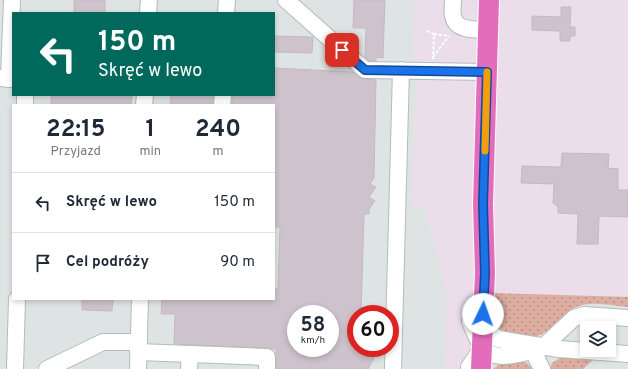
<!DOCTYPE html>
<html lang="pl">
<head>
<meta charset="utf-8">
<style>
	:root { --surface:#fff; --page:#f6f6f7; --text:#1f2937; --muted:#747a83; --line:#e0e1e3 }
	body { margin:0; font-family:Overpass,sans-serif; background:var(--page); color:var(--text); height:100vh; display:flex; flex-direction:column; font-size:15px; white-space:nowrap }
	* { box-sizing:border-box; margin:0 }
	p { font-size:13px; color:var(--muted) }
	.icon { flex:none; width:22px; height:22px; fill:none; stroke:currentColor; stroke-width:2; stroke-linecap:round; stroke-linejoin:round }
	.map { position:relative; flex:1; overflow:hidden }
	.details { position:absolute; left:12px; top:104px; width:263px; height:196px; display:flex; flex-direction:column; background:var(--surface); border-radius:0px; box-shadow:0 2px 6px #0003 }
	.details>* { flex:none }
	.banner { position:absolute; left:12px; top:12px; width:263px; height:84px; border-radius:0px; box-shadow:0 2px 6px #0003; background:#00695c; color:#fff; overflow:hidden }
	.tools { position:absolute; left:580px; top:321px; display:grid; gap:8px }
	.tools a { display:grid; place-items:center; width:36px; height:36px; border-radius:0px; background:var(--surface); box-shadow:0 2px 6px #0003; font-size:20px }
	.speed { position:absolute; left:287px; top:305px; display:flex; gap:8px; font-size:20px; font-weight:700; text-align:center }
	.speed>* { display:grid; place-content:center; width:52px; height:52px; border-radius:50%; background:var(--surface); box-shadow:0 2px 6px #0003; line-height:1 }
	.speed small { font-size:10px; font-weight:400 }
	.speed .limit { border:6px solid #d22; background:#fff; color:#111 }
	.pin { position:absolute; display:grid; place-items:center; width:34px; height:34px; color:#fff; margin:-17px; border-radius:8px; box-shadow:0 2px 6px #0006 }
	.me { position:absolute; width:44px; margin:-22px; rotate:3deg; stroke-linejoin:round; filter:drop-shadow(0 0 3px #0008) }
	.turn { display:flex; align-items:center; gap:14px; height:84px; padding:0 20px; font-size:18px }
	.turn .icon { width:52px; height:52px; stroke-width:2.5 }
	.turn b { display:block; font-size:28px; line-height:34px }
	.eta { display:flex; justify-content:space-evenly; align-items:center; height:68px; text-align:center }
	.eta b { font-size:24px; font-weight:700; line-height:28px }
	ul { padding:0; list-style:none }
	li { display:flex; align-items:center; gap:12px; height:60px; padding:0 20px; border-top:1px solid var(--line) }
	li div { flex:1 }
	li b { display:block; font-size:15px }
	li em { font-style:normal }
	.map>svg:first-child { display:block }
	.industrial { fill:#dee4e3; fill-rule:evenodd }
	.grass { fill:url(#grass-dots) }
	.building { fill:#cec3cc; stroke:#c6b8c4; fill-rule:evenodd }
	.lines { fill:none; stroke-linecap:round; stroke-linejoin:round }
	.minor-casing { stroke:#b2bdb6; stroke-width:18 }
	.major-casing { stroke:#fff; stroke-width:22 }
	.path { stroke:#fff; stroke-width:2; stroke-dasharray:3 2; stroke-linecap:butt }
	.minor { stroke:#fff; stroke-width:16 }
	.major { stroke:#e36cbc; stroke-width:20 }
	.route-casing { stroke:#114b97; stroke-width:10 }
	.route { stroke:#1a73e8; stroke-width:7 }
	.slow { stroke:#f59e0b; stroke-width:7 }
</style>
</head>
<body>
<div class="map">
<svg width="628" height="369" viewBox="0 0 628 369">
	<defs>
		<pattern id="grass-dots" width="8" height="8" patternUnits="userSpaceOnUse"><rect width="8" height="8" fill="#dcada0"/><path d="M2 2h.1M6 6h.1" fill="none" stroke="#b38d83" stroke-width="1.8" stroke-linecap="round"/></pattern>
	</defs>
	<rect width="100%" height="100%" fill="#ebdeea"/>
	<!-- industrial -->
	<g class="industrial">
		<path d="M0,0H415L413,55L416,56V70L412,206L425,207L447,293L445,369H0ZM13,13H274V95H13ZM13,105H274V299H13ZM296,314H330V348H296ZM356,314H390V348H356Z"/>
		<path d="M493,294L628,297V369H505L509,360L510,333ZM587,328H609V350H587Z"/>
	</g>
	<!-- grass -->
	<g class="grass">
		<path d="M490,293L628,297V307C614,306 592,301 579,306C565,310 557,325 545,332C541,335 538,336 533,337C524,338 495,331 491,321C489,315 490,300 490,293Z"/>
		<polygon points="560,358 591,358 593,360 583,369 550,369 552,363"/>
		<polygon points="515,360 527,363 533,369 493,369 498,365"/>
	</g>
	<!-- building -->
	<g class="building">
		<rect x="74" y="0" width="31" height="13"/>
		<polygon points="354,0 385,0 383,58 376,57 376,61 369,61 365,58 366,28 353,28"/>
		<polygon points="561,7 571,7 570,27 575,27 575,36 570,36 570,41 560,41 560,31 532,30 532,16 561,17"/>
		<polygon points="274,36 313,37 312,53 274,52"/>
		<path d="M274,68L353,72L359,77L364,79L376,80L374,178L370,184L376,187L369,197L375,201L369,209V214H364L361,314H356V348H360V351H368L375,356L368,369H276V349L267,348L174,344L175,314H161L162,299H274V289H278L280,227H274V105H232V95H274ZM296,314H330V348H296Z"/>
		<polygon points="51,95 132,95 131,105 51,105"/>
		<polygon points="171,95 213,95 213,105 170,105"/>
		<polygon points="562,153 609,154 608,168 618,169 618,190 628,190 628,217 599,216 598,244 577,244 578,214 558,213 558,207 553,203 554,184 521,183 522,166 561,167"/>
		<polygon points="82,299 113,299 112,311 82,310"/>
	</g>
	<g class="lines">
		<defs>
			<g id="minor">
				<polyline points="286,0 365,70 487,72"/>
				<path d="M453,0C453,5 452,11 453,16C456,32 476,29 488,30"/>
				<polyline points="148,13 149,0"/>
				<polyline points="226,13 227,0"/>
				<polyline points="0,78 9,79 12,0"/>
				<polyline points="25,105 25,95"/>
				<polyline points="144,105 145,95"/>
				<polyline points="222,105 223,95"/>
				<polyline points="483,315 488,331 498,339 559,349 628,354"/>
				<path d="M470,322C474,330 477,340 482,347C495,364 522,352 539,350"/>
				<polyline points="544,346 574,318 584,315 628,318"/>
				<polyline points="533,351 542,369"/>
				<polyline points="138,352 267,357 267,369"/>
				<polyline points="469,367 484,345"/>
				<polyline points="15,369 17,299"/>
				<polyline points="47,369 103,342 139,342"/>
				<polyline points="138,369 140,299"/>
				<polyline points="189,369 190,354"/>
				<polyline points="393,369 401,70"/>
			</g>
			<polyline id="major" points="481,369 485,273 483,204 489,0"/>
		</defs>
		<!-- minor casing -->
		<use href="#minor" class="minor-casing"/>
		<!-- major casing -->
		<use href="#major" class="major-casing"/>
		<!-- path -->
		<g class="path">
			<polyline points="427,31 434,34 433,59"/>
			<polyline points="434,34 449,36"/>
			<polyline points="433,57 449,36"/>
		</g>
		<!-- minor -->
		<use href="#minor" class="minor"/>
		<!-- major -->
		<use href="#major" class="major"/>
	</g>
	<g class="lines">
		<defs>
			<polyline id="route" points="342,50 365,70 487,72 483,204 485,273 483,314"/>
		</defs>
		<!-- route casing -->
		<use href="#route" class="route-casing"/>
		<!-- route -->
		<use href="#route" class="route"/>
		<!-- slow -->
		<polyline class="slow" points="485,151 487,72"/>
	</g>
</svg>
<div class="tools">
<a><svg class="icon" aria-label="layers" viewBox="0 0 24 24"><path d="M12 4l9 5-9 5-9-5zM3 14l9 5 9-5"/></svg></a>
</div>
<div class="speed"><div>58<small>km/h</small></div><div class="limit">60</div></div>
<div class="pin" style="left:342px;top:50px;background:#d93025"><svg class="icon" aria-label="arrive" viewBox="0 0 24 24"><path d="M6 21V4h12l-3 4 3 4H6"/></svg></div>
<svg class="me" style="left:483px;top:314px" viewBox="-20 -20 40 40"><circle r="19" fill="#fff"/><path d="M0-13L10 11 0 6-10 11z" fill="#1a73e8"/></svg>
<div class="banner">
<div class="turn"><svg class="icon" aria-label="left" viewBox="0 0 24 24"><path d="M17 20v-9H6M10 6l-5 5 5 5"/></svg><div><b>150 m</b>Skręć w lewo</div></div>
</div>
<section class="details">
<div class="eta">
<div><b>22:15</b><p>Przyjazd</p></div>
<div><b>1</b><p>min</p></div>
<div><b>240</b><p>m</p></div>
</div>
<ul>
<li><svg class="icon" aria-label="left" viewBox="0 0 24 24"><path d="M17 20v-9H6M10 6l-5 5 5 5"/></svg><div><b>Skręć w lewo</b></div><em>150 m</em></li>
<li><svg class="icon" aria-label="arrive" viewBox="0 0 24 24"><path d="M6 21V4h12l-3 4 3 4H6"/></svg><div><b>Cel podróży</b></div><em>90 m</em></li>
</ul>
</section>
</div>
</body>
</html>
